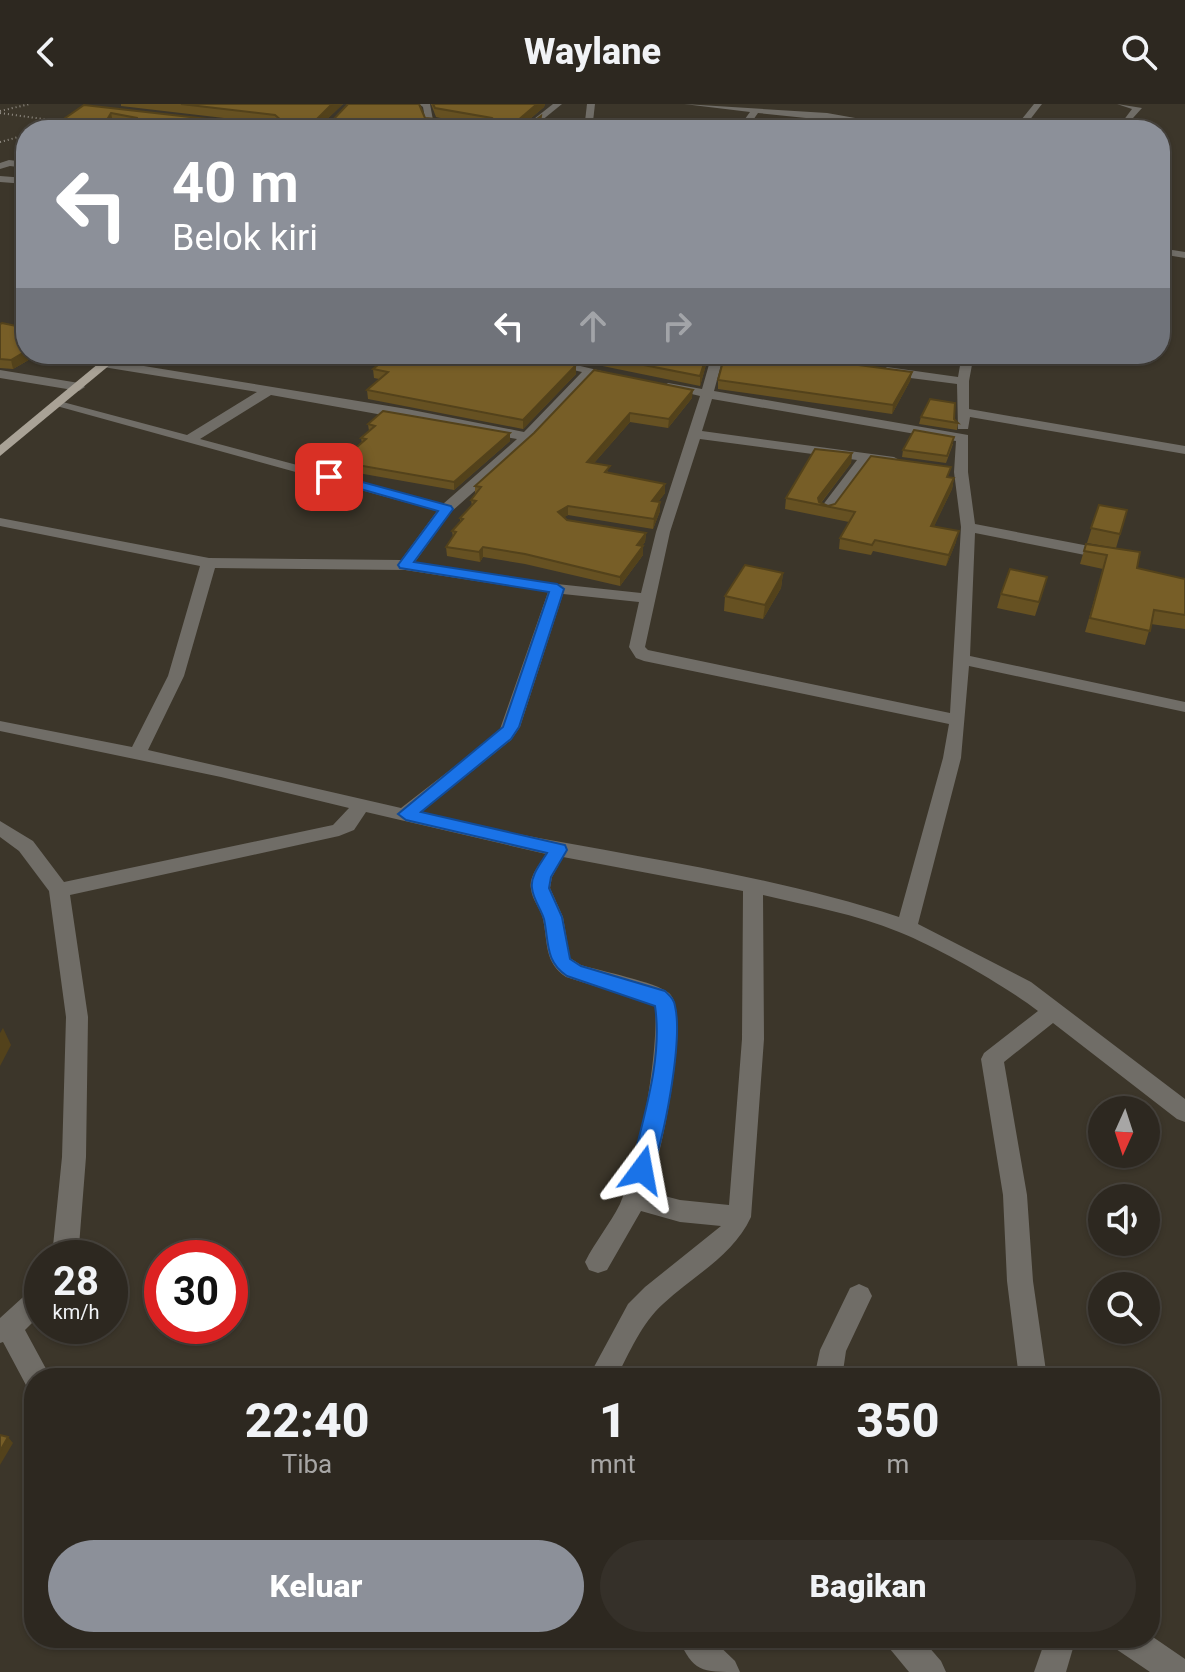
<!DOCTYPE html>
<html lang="id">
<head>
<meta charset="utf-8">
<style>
	:root { --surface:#2d2820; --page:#353029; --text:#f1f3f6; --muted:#a7a6a5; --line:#48443e; --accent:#8c9099 }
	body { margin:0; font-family:Roboto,sans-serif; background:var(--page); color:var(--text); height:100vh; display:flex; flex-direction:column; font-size:30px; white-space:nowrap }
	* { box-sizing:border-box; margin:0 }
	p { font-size:26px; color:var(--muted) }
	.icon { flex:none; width:44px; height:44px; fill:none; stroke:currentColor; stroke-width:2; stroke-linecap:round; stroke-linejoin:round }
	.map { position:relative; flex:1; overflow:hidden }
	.panel { position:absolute; left:24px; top:1264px; width:1136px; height:280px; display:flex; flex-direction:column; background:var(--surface); border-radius:32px; box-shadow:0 2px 6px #0004,0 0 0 2px var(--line) }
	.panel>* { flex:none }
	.guide { position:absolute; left:16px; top:16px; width:1154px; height:244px; border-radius:32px; box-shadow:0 2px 6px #0004,0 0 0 2px var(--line); background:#8c9099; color:#fff; overflow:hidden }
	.needle { width:52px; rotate:183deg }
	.controls { position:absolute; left:1088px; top:992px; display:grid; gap:16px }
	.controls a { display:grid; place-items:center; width:72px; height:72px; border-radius:50%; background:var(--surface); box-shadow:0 2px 6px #0004,0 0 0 2px var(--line); font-size:40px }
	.speed { position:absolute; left:24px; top:1136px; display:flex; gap:16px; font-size:40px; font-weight:700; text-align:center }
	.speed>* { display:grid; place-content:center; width:104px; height:104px; border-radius:50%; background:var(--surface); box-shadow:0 2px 6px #0004,0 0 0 2px var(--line); line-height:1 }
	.speed small { font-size:20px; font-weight:400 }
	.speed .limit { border:12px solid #d22; background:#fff; color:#111 }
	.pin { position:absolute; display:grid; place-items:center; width:68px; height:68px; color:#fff; margin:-34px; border-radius:16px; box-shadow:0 4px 12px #0006 }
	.me { position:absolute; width:88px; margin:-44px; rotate:13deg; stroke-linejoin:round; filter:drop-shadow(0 0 6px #0008) }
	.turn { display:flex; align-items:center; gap:28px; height:168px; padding:0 24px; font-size:36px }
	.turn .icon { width:104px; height:104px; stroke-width:2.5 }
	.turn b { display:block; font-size:56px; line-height:68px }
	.lanes { display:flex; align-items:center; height:76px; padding:0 24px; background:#0003; justify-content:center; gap:40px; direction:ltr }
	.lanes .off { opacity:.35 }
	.eta { display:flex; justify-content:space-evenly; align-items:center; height:136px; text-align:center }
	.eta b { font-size:48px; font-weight:800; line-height:56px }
	.primary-button { display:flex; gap:16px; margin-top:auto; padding:16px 24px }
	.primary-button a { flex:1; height:92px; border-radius:48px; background:var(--accent); color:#fff; font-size:32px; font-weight:800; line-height:92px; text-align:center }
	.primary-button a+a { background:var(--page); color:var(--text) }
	header { display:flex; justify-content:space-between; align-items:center; height:104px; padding:0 24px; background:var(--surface); font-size:36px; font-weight:800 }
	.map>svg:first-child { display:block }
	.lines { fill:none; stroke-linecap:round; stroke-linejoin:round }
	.path { stroke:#928d84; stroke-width:2; stroke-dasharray:1 3; stroke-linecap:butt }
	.minor { fill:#706d67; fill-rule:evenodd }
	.major { fill:#a9a296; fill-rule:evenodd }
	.wall { fill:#665122 }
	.shaded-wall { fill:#53421b }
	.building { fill:#775e27; stroke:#53421b; stroke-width:2; fill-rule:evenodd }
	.route { fill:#1a73e8; stroke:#114b97; stroke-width:2 }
</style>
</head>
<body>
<header><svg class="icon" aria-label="back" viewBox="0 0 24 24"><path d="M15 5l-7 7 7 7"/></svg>Waylane<svg class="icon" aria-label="search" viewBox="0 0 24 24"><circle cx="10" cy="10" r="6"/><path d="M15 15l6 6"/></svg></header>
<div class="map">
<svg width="1185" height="1568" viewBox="0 0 1185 1568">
	<rect width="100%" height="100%" fill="#3c362a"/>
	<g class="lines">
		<!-- path -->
		<g class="path">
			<polyline points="0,7 30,0"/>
			<polyline points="0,9 50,16 34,26"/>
			<polyline points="0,38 26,31"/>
		</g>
		<!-- minor -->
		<g class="minor">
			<polygon points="419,0 430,0 433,16 492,26 426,20 423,3"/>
			<polygon points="553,0 562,0 530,26 520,26"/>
			<polygon points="587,0 595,0 592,26 584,26"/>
			<polygon points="684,0 827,9 923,26 758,9 746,26 737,26 750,8"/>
			<polygon points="1034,0 1042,0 1022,26 1013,26"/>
			<polygon points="1117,0 1142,4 1124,24 1120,21 1132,5"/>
			<polygon points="9,56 26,58 26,64 10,62 0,65 0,59"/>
			<polygon points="0,72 26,74 26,80 0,78"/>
			<polygon points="1160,144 1185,148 1185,154 1160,150"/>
			<path d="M505,250H529L623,272L617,276L593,271L532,336L451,408L415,458L557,480L641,489L656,428L700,292L662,283L668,279L702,285L712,250H724L714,287L968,331V368L975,420L1110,446L1118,451L1110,456L975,429L970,552L1185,598V608L969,562L961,654L918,820L1031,878L1185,995V1018L1177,1015L1053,919L1004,958L1027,1091L1033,1177L1047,1274H1019L1007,1177L1003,1091L981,955L984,949L1038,907C1002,880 941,845 899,828C856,810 809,802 763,791L764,935L751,1113C733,1152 694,1171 663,1200C641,1220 630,1248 616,1274H588L628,1200L645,1183L721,1122L680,1118L641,1107L607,1166L598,1169L589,1166L585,1158C595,1138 610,1120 620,1100C640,1058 659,947 655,901L566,873C544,858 548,839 543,815C541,805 532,796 531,785C528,773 540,760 546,750L366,708L354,726L339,732L70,791L88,913L86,1053L79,1142L74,1154H48L53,1142L62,1053L66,913L49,787L19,747L0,733V717L33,737L64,778L333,721L349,704L221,673L0,627V617L132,643L168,572L200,462L0,422V414L209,454L401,456L437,407L53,301L59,297L187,331L257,288L103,263V257L107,256L407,305L524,328L582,268ZM271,291L517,335L443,400L200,335ZM712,295L956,337L954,368L961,423L950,609L648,546L645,543L670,428L700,335L857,356L819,406L826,410L831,409L869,358L894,361L901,357L894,353L702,327ZM215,464L405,466L548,488L499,628L401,704L148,646L184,572ZM563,490L639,498L629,543L636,554L644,557L949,620L943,654L899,813C744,762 579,747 420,709L511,636L520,623ZM563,753L743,787L742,935L729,1101L680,1096L649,1088C659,1057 693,909 669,889C656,878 600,867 581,861L570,854L563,813L550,784L552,773Z"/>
			<polygon points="962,250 974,250 969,277 969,305 1185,342 1185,350 970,313 968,325 958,325 957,280 887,271 881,267 887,263 958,273"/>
			<polygon points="0,266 79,279 85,283 79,287 0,274"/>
			<polygon points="42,1180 42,1209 25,1226 51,1274 34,1274 34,1286 27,1283 3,1238 0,1239 0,1214 33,1184"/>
			<polygon points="859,1180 868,1184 872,1192 846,1247 842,1274 814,1274 820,1246 850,1184"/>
			<polygon points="1150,1531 1185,1555 1185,1568 1150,1568 1116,1545 1112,1534 1150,1534"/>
			<path d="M678,1534H711L735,1557L740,1568C700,1568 694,1568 678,1534Z"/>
			<polygon points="886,1534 921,1534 941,1557 946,1568 909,1568 890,1545"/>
			<polygon points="1046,1534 1076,1534 1066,1568 1034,1568"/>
		</g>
		<!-- major -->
		<polygon class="major" points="110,250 123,250 0,352 0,341"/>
	</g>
	<!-- wall -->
	<g class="wall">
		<polygon points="121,0 343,0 323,19 425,14 454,17 436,13 431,0 545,0 544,3 524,20 530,20 541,12 540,26 48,26 84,1 252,20 275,20 121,2"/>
		<polygon points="0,220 26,250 39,250 13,265 0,264"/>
		<polygon points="391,250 529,250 576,261 576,270 523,325 368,295 367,286 379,275 374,274 373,265"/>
		<polygon points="544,250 709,250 700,282"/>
		<polygon points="810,250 890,250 884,260"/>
		<polygon points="912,268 910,277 892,310 718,285 718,276"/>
		<polygon points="692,294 668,324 630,318 594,359 610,369 665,380 665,389 658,398 660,398 660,407 653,425 568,411 564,413 567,416 646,429 645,438 642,442 643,451 620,482 525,460 483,453 480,458 447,452 446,443 453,433 452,427 460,418 460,414 472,402 471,396 475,391 475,382 534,329"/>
		<polygon points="921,313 954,315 958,319 957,326 919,320"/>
		<polygon points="368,320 510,337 454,386 358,369 358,366 344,363 343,355 362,339 361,334 369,327"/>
		<polygon points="953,340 946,359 902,353 903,346"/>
		<polygon points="852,349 851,359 821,399 828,402 949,373 954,374 952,385 934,422 956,438 946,462 873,447 871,451 839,445 840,434 849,418 785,405 786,394"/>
		<polygon points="1099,401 1127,406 1116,444 1087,439"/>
		<polygon points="1086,440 1137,464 1185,475 1185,525 1151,520 1145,541 1085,528 1103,465 1080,460"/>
		<polygon points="783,469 781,484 763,515 724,507 725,492"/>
		<polygon points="1043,487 1035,512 997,504 1001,490"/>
	</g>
	<!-- shaded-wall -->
	<g class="shaded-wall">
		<polygon points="332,0 343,0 318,24 317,15"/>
		<polygon points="537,0 545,0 544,3 517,26 517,17"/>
		<polygon points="111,9 113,18 108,26 105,19"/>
		<polygon points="541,12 540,26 530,26"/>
		<polygon points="26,247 26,250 39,250 13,265 11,256"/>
		<polygon points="707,250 709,250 700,282 700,272"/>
		<polygon points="886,250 890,250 884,260 886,251"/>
		<polygon points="576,261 576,270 523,325 523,316"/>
		<polygon points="912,268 910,277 892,310 893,301"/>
		<polygon points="693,286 692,294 668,324 669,315"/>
		<polygon points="630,309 630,318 587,367 587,358"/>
		<polygon points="510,329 510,337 454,386 454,378"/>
		<polygon points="852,349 851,359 819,401 818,394"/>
		<polygon points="954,374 952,385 929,433 931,422"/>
		<polygon points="665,380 665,389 652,406 652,397"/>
		<polygon points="660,398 660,407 653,425 654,415"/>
		<polygon points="568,402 568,411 558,417 558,408"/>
		<polygon points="959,427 956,438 946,462 949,451"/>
		<polygon points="646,429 645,438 636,450 637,441"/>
		<polygon points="643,442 643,451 620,482 620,473"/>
		<polygon points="483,443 483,453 480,458 479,448"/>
		<polygon points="783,469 781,484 763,515 765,501"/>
		<polygon points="3,924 11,941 0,962 0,929"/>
		<polygon points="8,1333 13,1339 0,1361 0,1347"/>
	</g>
	<!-- building -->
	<g class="building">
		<path d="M181,0H332L317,15V19H330L348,0H419L425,14L491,20L495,17L492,14L435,4L433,0H537L517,17L520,20H530L541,12L540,19L530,26H48L84,1L252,20H279L282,17L275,11ZM111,9L137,14L139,17L136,20L105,19Z"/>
		<polygon points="2,219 26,224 26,247 11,256 0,255 0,220"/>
		<polygon points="392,250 529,250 576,261 523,316 367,286 388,268 373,265"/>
		<polygon points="588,250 707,250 700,272"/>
		<polygon points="725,250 774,250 912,268 893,301 718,276"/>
		<polygon points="594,266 693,286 669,315 630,309 587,358 610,362 605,368 665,380 652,397 660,398 654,415 568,402 558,408 567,416 646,429 637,441 643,442 620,473 525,450 483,443 479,448 446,443 456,428 452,427 463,415 460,414 476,397 471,396 481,383 475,382 534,329"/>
		<polygon points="930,295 955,299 954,315 958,319 921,313"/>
		<polygon points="383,307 510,329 454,378 357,361 360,359 343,355 366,335 361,334 375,322 368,320"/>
		<polygon points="914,326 954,333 947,352 903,346"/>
		<polygon points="815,345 852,349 818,394 819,398 828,402 835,400 871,352 951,363 947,373 954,374 931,422 959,427 949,451 875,436 872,441 840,434 855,408 786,394"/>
		<polygon points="1099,401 1127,406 1120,430 1091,424"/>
		<polygon points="1086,440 1140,448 1137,464 1185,475 1185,511 1154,506 1150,527 1090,514 1107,451 1084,447"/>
		<polygon points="745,461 783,469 765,501 725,492"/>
		<polygon points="1010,465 1047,473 1039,498 1001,490"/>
		<polygon points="0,1331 8,1333 0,1347"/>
	</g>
	<!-- route -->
	<path class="route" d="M329,369L451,402L453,405L414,458L557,480L564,485L519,623L511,635L421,708L565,741L567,746L551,773L549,784L562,813L570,855L581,862L665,887C670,892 674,895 675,902C683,935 664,1041 649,1073L642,1075L634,1073L631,1066C643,1014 663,955 655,902L567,872C545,858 549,838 544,815C541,805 533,795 532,784C530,772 541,759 547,749L406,716L398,710L503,623L549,488L400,464L398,461L438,407L325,375V370Z"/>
</svg>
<div class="controls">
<a><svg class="needle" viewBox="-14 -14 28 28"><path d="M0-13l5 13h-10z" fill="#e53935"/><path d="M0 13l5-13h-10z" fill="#a7a6a5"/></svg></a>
<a><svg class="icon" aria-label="sound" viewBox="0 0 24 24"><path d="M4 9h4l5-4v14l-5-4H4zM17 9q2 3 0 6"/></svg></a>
<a><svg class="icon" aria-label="search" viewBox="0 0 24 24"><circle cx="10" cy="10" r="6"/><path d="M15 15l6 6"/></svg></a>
</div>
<div class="speed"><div>28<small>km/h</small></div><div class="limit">30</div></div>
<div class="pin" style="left:329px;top:373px;background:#d93025"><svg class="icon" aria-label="arrive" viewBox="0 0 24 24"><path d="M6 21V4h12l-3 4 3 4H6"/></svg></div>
<svg class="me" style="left:642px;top:1066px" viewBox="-20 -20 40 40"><path d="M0-17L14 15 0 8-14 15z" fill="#1a73e8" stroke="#fff" stroke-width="4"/></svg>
<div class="guide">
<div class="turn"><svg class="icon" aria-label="left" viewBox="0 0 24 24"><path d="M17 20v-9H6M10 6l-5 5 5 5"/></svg><div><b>40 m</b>Belok kiri</div></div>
<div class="lanes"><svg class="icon" aria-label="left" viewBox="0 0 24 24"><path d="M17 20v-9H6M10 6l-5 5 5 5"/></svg><svg class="icon off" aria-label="ahead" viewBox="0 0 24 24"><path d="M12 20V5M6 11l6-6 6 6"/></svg><svg class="icon off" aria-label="right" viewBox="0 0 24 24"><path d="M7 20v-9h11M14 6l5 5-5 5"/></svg></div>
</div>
<section class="panel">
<div class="eta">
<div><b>22:40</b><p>Tiba</p></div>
<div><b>1</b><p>mnt</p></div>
<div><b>350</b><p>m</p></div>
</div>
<div class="primary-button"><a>Keluar</a><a>Bagikan</a></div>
</section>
</div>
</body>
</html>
